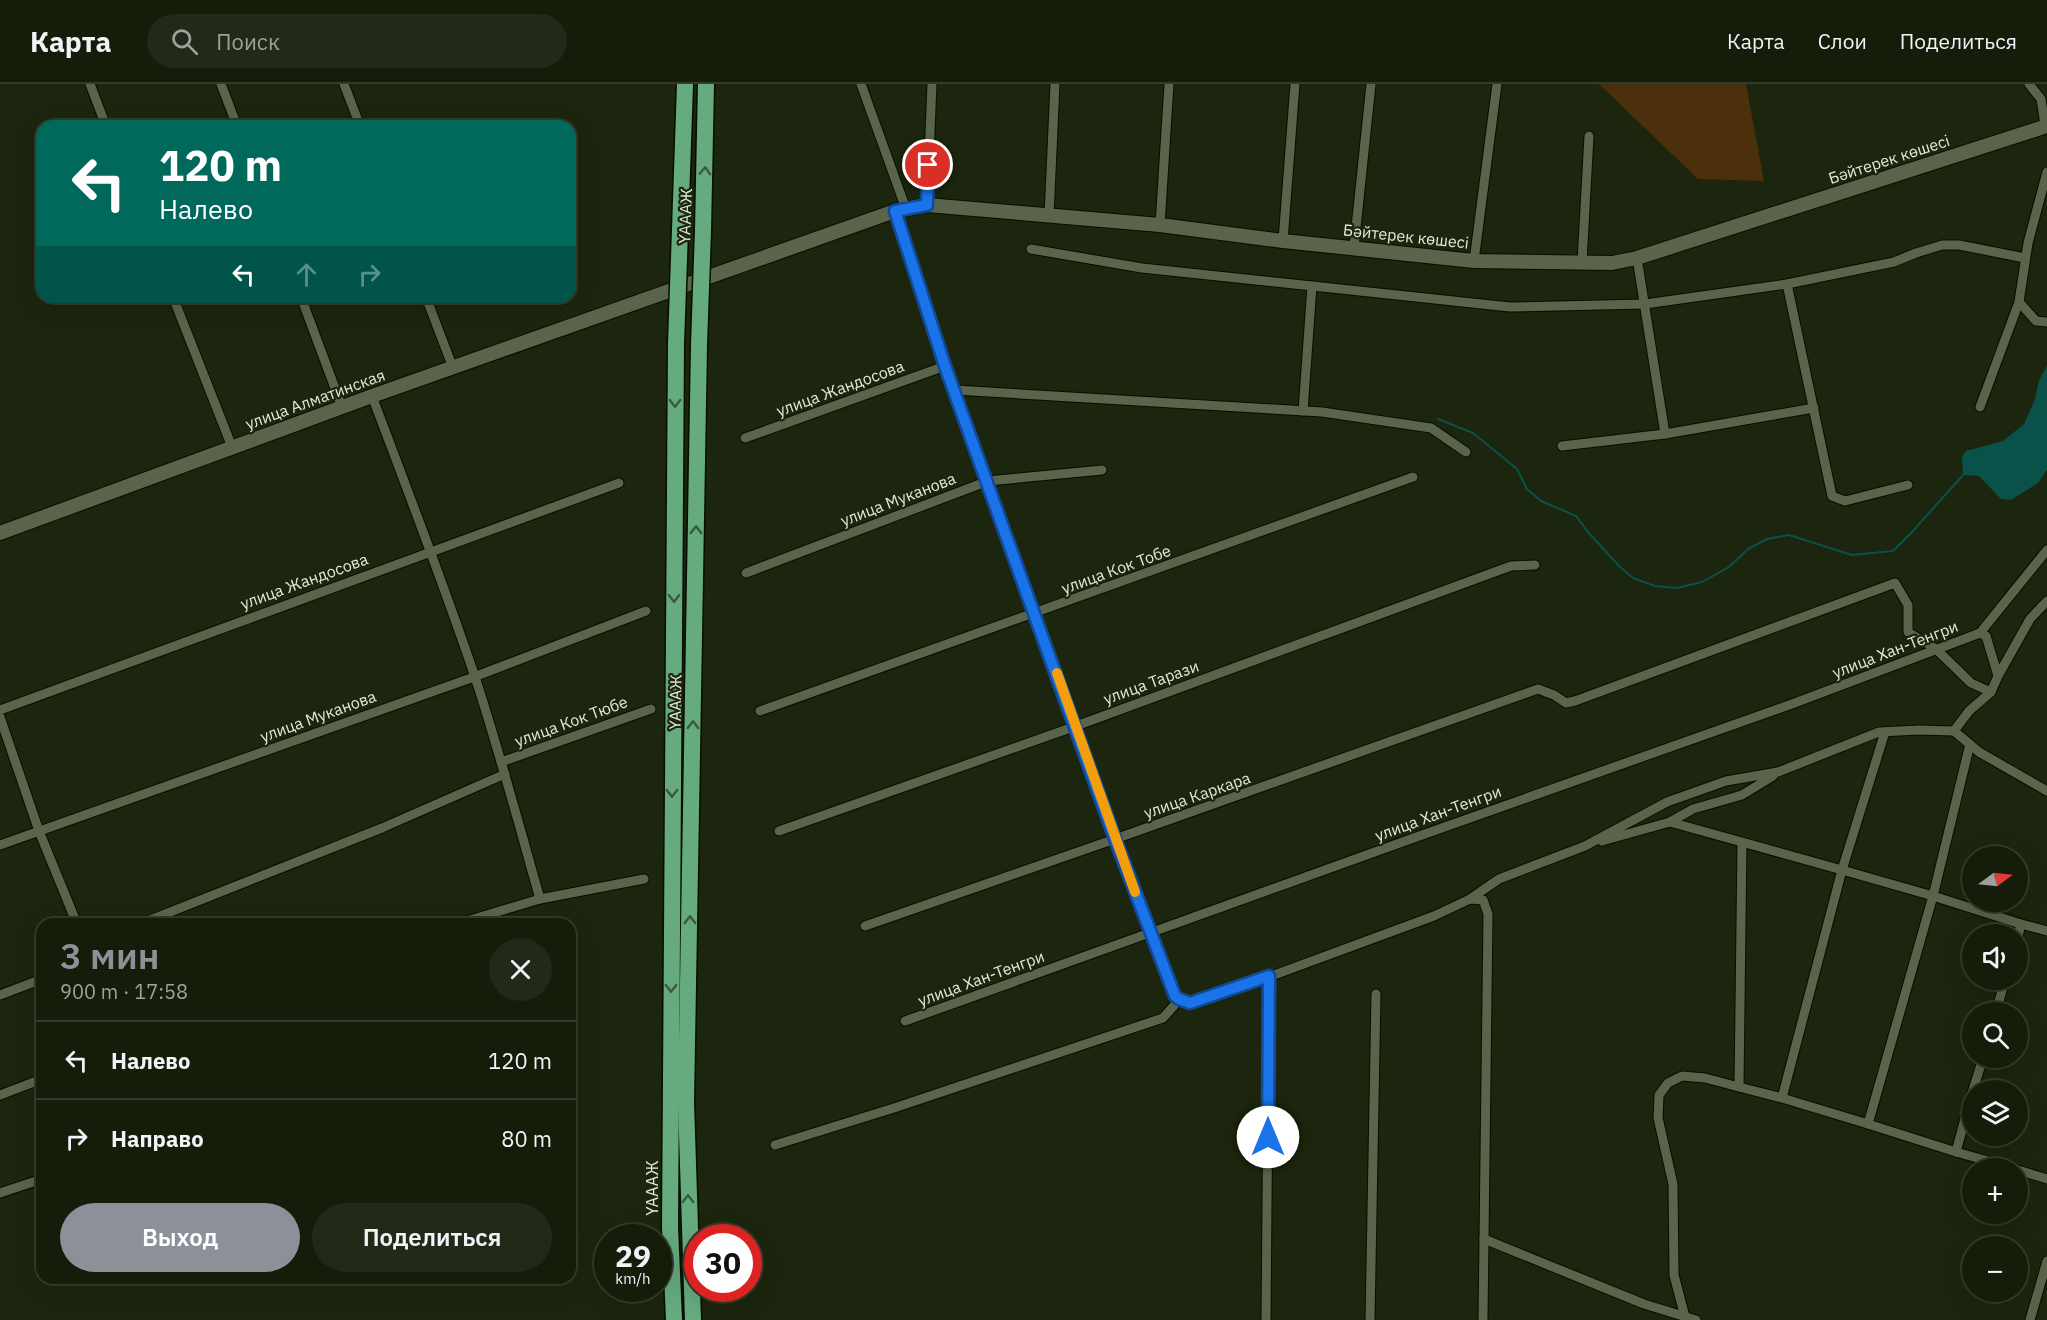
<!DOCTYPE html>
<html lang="ru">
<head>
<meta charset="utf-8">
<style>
	:root { --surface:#151c0a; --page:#222918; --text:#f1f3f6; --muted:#9da19c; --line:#343a2b; --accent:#8c9099 }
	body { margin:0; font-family:"IBM Plex Sans",sans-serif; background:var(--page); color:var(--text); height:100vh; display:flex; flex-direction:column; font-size:22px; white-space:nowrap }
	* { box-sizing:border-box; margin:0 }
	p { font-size:20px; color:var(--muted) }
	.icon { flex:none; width:33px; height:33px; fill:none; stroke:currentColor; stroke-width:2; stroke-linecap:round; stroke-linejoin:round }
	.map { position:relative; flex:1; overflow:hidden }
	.drawer { position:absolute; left:36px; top:834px; width:540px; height:366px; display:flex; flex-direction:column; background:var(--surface); border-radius:18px; box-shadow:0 6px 24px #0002,0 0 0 2px var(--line) }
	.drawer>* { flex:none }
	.guide { position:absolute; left:36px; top:36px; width:540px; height:183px; border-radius:18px; box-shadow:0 6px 24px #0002,0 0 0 2px var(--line); background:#00695c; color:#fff; overflow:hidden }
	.needle { width:39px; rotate:75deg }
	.fabs { position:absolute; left:1962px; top:762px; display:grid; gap:12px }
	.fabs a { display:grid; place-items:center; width:66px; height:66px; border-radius:50%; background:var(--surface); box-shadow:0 6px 24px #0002,0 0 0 2px var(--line); font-size:30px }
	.speed { position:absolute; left:594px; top:1140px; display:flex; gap:12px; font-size:30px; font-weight:700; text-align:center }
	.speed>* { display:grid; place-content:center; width:78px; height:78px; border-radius:50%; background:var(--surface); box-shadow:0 6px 24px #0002,0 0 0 2px var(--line); line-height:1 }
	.speed small { font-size:15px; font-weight:400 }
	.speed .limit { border:9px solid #d22; background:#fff; color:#111 }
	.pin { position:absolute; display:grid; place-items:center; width:51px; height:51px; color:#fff; margin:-26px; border:3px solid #fff; border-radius:50%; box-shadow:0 2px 6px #0007 }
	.me { position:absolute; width:66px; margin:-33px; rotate:0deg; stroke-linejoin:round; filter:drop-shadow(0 0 4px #0008) }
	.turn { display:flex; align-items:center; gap:21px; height:126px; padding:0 24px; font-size:27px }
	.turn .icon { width:78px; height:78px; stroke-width:2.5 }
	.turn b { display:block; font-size:42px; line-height:51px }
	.lanes { display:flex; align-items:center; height:57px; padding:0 24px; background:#0003; justify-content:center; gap:30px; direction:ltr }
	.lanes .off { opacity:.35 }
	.round { display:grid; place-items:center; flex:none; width:63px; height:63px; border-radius:32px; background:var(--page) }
	.headline { display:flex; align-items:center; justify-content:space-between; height:102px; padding:0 24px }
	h1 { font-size:36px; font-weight:600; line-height:45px; color:var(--accent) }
	.button { display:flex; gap:12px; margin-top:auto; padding:12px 24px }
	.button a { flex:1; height:69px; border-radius:36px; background:var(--accent); color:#fff; font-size:24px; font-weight:600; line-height:69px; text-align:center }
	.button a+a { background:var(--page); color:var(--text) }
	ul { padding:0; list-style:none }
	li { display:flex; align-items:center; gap:18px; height:78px; padding:0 24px; border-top:2px solid var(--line) }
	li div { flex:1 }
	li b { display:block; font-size:22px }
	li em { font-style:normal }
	header { display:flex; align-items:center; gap:36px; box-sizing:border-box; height:84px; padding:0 30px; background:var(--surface); border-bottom:2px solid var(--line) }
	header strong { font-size:28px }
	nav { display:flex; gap:33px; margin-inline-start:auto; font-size:21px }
	.search { width:420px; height:54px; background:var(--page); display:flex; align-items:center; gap:15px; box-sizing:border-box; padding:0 21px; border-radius:33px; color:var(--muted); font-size:22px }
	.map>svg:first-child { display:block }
	.green { fill:#4b300b }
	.water { fill:#0a5249 }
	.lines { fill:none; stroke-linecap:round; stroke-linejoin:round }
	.stream { stroke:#0a5249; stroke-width:2 }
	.street-casing { stroke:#060e00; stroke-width:11 }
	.secondary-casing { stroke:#060e00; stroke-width:16 }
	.highway-casing { stroke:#060e00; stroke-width:19 }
	.street { stroke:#59644a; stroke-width:9 }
	.secondary { stroke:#59644a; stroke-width:14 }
	.highway { stroke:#66ab7e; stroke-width:16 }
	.highway-bridge-casing { stroke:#060e00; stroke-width:19; stroke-linecap:butt }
	.highway-bridge { stroke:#66ab7e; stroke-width:16 }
	.oneway { stroke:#3a5b3a }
	.route-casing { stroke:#114b97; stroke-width:15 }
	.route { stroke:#1a73e8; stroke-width:10 }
	.slow { stroke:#f59e0b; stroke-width:10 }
	.labels { text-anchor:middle; stroke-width:4.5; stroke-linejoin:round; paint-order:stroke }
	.street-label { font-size:16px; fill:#e3e9da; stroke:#1c250d }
</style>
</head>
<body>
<header>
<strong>Карта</strong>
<div class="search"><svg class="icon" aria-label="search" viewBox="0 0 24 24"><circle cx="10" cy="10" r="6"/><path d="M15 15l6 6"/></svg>Поиск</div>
<nav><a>Карта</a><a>Слои</a><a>Поделиться</a></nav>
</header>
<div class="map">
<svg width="2047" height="1236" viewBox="0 0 2047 1236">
	<rect width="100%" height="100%" fill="#1c250d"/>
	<!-- green -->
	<polygon class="green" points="1599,0 1746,0 1764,97 1698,95"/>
	<!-- water -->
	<polygon class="water" points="2047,282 2047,386 2038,399 2011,416 2001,415 1979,392 1963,391 1962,373 1966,367 2003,357 2024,340 2035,315 2039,296"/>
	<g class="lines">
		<!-- stream -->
		<polyline class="stream" points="1438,335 1473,349 1517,385 1527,405 1541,417 1576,432 1588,448 1619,482 1633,494 1655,502 1677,504 1702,498 1729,483 1748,465 1767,455 1789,451 1852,471 1893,467 1912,448 1963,391"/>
		<defs>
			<g id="street">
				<polyline points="90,0 106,42"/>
				<polyline points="221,0 237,42"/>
				<polyline points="344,0 360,42"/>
				<polyline points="861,0 906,125"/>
				<polyline points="2029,0 2041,15 2045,41"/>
				<polyline points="927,121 932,0"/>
				<polyline points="895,127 945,282 1115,755 1175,912 1179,916 1190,919 1247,901 1434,832 1470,815 1483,816 1488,830 1483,1236"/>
				<polyline points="1049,132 1055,0"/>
				<polyline points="1160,141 1169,0"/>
				<polyline points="1283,157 1295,0"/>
				<polyline points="1354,163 1371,0"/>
				<polyline points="1031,165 1142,184 1510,223 1645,220 1787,200 1894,178 1916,169 1942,161 1959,161 2025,174"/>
				<polyline points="1637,174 1665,350"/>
				<polyline points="1474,177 1497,0"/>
				<polyline points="1582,178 1589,52"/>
				<polyline points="1787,200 1832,412 1845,417 1908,401"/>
				<polyline points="173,213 232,363"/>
				<polyline points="301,213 342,323"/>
				<polyline points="426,213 453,284"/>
				<polyline points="2019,218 2036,237 2047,238"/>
				<polyline points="955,306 1322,328 1431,344 1466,368"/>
				<path d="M372,312C407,405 443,498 475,593C499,666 519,741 540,815"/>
				<polyline points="1980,323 2019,218 2028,159 2047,88"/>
				<polyline points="1303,327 1312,202"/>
				<polyline points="745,354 945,282"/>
				<polyline points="1562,362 1665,350 1814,324"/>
				<polyline points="746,489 988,397 1102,386"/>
				<polyline points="1980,549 2047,466"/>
				<polyline points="1998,592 2030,535 2047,517"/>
				<polyline points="0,626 619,399"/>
				<polyline points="760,627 1413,393"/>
				<polyline points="0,633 39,747 77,840"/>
				<polyline points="1954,647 1969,627 1991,608 1998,592 1986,552 1980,549"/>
				<polyline points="1970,660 1933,812 2021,840 2018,852"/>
				<polyline points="501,678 651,625"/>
				<polyline points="1670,738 1842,786 1782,1014 1739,1003 1742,758"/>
				<polyline points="779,747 1076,642 1511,482 1535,481"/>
				<polyline points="1602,757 1670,738 1693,725 1742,711 1773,692"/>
				<polyline points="0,761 474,593 646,527"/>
				<polyline points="1470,815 1499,795 1585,762 1667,718 1726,697 1778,688 1879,648 1919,646 1954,647 1979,668 2047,707"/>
				<polyline points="140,840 382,744 505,690"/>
				<polyline points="457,840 540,815 644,795"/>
				<polyline points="2021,840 2047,847"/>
				<polyline points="865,842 1115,755 1538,605 1554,611 1566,619 1575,617 1895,499 1908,521 1908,548 1936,565 1971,599 1991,608"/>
				<polyline points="0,911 42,895"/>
				<polyline points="1996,928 2005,896"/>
				<polyline points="905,937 1422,751 1792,620 1980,549"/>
				<polyline points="1973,1006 1983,974"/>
				<polyline points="0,1011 42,995"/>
				<polyline points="1782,1014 1868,1040 1933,812 1842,786 1885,648"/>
				<polyline points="1868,1040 1956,1068 1972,1009"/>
				<polyline points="775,1061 894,1024 1163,934 1179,916"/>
				<polyline points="1956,1068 2013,1084"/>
				<polyline points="2018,1086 2047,1095"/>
				<polyline points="0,1109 42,1095"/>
				<polyline points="1484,1155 1644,1220 1696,1236"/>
				<polyline points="1685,1233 1674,1191 1673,1100 1658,1034 1659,1011 1668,999 1682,992 1705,994 1739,1003"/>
				<polyline points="1266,1236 1269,893"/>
				<polyline points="1370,1236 1376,910"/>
				<polyline points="2030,1236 2047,1177"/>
			</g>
			<polyline id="secondary" points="0,449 372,312 895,127 927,121 1160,141 1283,157 1474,177 1612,179 1637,174 2047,42"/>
			<g id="highway">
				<polyline points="680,146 685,0"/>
				<polyline points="703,146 706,0"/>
				<polyline points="674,1236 670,1143 676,260"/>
				<polyline points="693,1236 686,1018 699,261"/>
			</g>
		</defs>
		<!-- street casing -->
		<use href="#street" class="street-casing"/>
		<!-- secondary casing -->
		<use href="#secondary" class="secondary-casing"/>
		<!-- highway casing -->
		<use href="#highway" class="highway-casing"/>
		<!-- street -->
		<use href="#street" class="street"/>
		<!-- secondary -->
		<use href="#secondary" class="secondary"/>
		<!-- highway -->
		<use href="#highway" class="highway"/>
		<defs>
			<g id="highway-bridge">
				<polyline points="676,260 680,146"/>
				<polyline points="699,261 703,146"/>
			</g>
		</defs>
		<!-- highway-bridge casing -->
		<use href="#highway-bridge" class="highway-bridge-casing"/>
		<!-- highway-bridge -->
		<use href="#highway-bridge" class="highway-bridge"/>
	</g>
	<!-- one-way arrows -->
	<defs><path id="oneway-chevron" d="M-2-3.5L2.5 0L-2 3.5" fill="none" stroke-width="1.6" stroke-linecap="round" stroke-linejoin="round" transform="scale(1.5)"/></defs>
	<g class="oneway">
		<use href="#oneway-chevron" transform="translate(705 87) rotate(-88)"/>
		<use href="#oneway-chevron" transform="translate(675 319) rotate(90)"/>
		<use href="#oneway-chevron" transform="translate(696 446) rotate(-89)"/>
		<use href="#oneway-chevron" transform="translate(674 514) rotate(90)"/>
		<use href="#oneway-chevron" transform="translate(693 641) rotate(-89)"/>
		<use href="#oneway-chevron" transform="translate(672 709) rotate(90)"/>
		<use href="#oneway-chevron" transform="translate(690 836) rotate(-89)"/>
		<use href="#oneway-chevron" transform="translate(671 904) rotate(90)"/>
		<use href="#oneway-chevron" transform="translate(688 1115) rotate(-91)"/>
	</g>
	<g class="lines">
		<defs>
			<polyline id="route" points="928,81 927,121 895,127 945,282 1115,755 1175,912 1179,915 1190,919 1269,892 1268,1053"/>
		</defs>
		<!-- route casing -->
		<use href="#route" class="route-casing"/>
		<!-- route -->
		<use href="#route" class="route"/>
		<!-- slow -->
		<polyline class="slow" points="1057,589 1135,808"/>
	</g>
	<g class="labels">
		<!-- street labels -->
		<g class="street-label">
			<text transform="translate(1889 75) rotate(-18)" y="6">Бәйтерек көшесі</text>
			<text transform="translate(685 132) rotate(-88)" y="6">ҮАААЖ</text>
			<text transform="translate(1406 152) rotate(6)" y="6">Бәйтерек көшесі</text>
			<text transform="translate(840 304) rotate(-20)" y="6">улица Жандосова</text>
			<text transform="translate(315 315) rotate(-20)" y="6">улица Алматинская</text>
			<text transform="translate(898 415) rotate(-21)" y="6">улица Муканова</text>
			<text transform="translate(1116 485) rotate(-20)" y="6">улица Кок Тобе</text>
			<text transform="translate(304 497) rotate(-20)" y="6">улица Жандосова</text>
			<text transform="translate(1895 565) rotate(-21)" y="6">улица Хан-Тенгри</text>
			<text transform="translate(1151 598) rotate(-20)" y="6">улица Тарази</text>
			<text transform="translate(675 618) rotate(-89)" y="6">ҮАААЖ</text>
			<text transform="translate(318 632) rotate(-20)" y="6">улица Муканова</text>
			<text transform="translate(571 637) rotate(-20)" y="6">улица Кок Тюбе</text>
			<text transform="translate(1197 711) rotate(-19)" y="6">улица Каркара</text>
			<text transform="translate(1438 729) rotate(-20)" y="6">улица Хан-Тенгри</text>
			<text transform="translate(981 894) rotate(-20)" y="6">улица Хан-Тенгри</text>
			<text transform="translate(652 1104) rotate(-90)" y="6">ҮАААЖ</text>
		</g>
	</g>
</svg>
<div class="fabs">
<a><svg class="needle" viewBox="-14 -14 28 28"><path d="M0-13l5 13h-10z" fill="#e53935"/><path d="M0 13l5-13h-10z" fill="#9da19c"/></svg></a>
<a><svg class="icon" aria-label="sound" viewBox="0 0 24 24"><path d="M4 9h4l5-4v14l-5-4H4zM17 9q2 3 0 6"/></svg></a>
<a><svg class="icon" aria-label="search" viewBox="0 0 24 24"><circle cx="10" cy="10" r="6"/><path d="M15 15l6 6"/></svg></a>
<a><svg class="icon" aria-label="layers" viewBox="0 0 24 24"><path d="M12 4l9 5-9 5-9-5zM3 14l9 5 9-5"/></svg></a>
<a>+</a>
<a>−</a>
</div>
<div class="speed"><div>29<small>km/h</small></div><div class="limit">30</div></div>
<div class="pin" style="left:928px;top:81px;background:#d93025"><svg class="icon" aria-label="arrive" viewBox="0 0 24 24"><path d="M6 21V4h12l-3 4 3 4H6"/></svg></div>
<svg class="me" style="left:1268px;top:1053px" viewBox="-20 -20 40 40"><circle r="19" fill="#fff"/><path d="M0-13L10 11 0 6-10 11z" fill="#1a73e8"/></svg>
<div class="guide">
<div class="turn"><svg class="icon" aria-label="left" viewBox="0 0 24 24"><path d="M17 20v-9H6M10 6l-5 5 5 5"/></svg><div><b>120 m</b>Налево</div></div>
<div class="lanes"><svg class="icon" aria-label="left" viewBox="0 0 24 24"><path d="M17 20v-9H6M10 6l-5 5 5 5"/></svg><svg class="icon off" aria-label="ahead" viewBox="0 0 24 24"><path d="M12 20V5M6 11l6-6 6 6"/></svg><svg class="icon off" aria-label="right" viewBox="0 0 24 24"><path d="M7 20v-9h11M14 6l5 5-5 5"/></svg></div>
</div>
<section class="drawer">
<div class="headline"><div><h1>3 мин</h1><p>900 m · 17:58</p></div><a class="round"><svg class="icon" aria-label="close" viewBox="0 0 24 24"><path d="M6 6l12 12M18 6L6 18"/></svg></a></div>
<ul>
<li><svg class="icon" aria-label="left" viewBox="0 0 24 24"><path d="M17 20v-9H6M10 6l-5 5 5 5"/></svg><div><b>Налево</b></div><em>120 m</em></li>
<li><svg class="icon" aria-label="right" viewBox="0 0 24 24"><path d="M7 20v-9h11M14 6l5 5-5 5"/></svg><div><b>Направо</b></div><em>80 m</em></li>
</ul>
<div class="button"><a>Выход</a><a>Поделиться</a></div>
</section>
</div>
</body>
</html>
